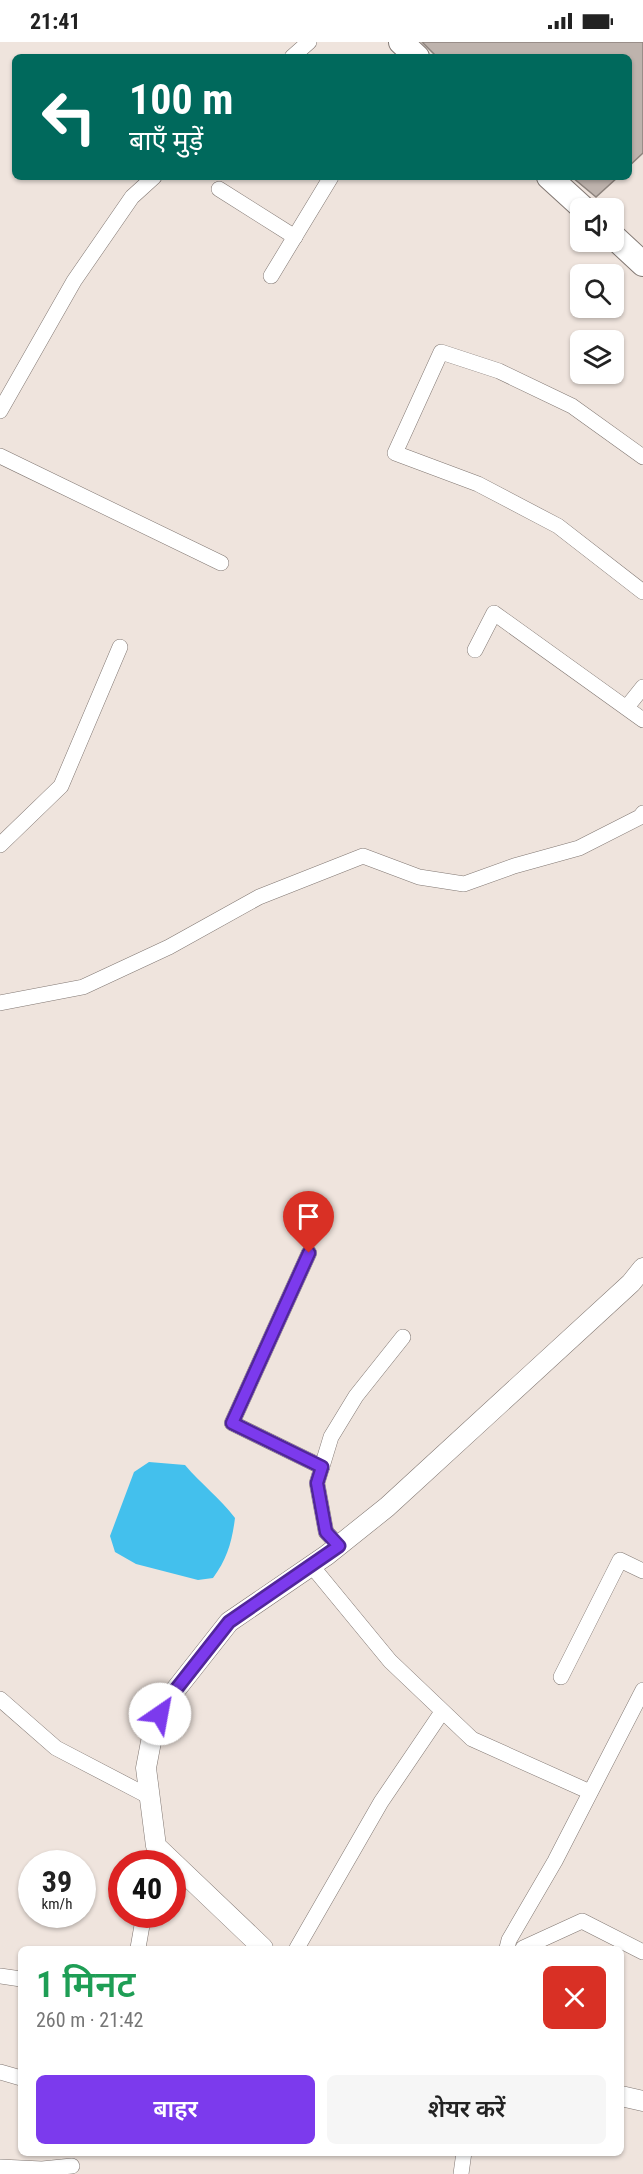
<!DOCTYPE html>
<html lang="hi">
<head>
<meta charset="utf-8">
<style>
	:root { --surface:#fff; --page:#f6f6f6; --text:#222; --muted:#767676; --accent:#7c3aed }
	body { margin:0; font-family:"Roboto Condensed","Noto Sans Devanagari",sans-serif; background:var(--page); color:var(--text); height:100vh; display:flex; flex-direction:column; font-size:22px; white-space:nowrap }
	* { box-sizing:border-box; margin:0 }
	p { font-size:20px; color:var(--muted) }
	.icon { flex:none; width:33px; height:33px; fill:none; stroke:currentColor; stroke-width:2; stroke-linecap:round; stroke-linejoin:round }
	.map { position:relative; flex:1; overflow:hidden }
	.panel { position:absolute; left:18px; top:1904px; width:606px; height:210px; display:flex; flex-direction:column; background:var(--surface); border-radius:9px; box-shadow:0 2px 4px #0004 }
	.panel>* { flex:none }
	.hud { position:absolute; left:12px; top:12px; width:620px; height:126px; border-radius:9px; box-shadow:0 2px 4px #0004; background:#00695c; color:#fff; overflow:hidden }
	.fabs { position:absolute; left:570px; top:156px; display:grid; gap:12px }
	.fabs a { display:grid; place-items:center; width:54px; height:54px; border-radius:9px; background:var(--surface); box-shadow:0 2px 4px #0004; font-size:30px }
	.speed { position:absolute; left:18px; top:1808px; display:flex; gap:12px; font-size:30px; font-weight:700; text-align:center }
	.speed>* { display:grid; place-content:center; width:78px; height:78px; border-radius:50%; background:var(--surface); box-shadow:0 2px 4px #0004; line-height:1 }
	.speed small { font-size:15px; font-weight:400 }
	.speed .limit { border:9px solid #d22; background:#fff; color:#111 }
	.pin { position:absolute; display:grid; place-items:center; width:51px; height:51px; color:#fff; margin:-62px -26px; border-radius:50% 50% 50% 0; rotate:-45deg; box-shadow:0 0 6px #0007 }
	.pin .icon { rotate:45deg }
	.me { position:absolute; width:66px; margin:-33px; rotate:33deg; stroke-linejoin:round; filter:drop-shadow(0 0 4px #0008) }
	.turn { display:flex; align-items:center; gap:21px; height:126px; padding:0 18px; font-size:27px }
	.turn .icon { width:78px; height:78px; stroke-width:2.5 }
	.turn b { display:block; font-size:42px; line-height:51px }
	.round { display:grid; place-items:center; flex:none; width:63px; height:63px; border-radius:9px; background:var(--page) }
	.overview { display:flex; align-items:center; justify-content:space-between; height:102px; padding:0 18px }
	h1 { font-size:36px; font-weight:600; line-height:45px; color:#1e9e55 }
	.button { display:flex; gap:12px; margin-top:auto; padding:12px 18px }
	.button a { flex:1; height:69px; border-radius:9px; background:var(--accent); color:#fff; font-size:24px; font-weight:600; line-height:69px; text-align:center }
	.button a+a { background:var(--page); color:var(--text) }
	.status { display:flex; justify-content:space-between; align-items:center; height:42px; padding:0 30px; background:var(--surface); direction:ltr }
	.status svg { height:16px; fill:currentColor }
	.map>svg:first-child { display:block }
	.water { fill:#43c0ed }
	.building { fill:#beb3ad; stroke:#8d837d; stroke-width:1.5 }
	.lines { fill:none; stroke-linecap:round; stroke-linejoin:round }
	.minor-casing { stroke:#817772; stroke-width:16 }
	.tertiary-casing { stroke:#817772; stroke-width:21 }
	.primary-casing { stroke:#817772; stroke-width:26 }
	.minor { stroke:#fff; stroke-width:15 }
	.tertiary { stroke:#fff; stroke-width:20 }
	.primary { stroke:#fff; stroke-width:24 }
	.route-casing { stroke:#51269a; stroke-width:15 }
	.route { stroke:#7c3aed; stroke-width:10 }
</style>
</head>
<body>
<div class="status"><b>21:41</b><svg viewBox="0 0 49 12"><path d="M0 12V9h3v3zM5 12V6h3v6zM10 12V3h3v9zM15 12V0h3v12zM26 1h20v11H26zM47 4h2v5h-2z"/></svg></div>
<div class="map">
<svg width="643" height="2132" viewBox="0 0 643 2132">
	<rect width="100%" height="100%" fill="#efe4dd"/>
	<!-- water -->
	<path class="water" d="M149,1420L185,1423C201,1442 220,1456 235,1476C232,1500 227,1517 213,1536L198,1538L136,1522L115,1510L110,1494L134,1430Z"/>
	<!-- building -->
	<g class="building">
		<polygon points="422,0 643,0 643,111 628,125 628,15 437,15"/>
		<polygon points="572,135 618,135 596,155"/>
	</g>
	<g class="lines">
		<defs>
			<g id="minor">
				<polyline points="292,15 309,0"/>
				<polyline points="219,147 295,195"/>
				<polyline points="271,234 331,135"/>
				<polyline points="0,369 74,239 132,155 154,135"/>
				<polyline points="0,414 221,521"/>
				<polyline points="643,415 572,364 499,329 441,310 395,411 478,442 558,484 643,550"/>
				<polyline points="475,608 494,571 643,678"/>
				<polyline points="627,665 643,645"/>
				<polyline points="0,803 61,744 120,605"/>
				<polyline points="0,961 83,945 169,905 259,855 363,814 419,835 464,842 514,824 579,806 640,775 643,771"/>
				<polyline points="309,1211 232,1381 322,1425"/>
				<polyline points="339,1504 326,1490 317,1441 331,1395 356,1354 403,1295"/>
				<polyline points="311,1523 390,1619 472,1697 590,1750"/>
				<polyline points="561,1635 620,1518 643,1529"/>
				<polyline points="0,1657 56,1706 148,1754"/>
				<polyline points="138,1906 144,1872"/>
				<polyline points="297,1906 381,1760 442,1670"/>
				<polyline points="507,1906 509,1898 555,1819 643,1648"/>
				<polyline points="523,1906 582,1879 643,1910"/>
				<polyline points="0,1934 21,1937"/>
				<polyline points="0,2030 21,2036"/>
				<polyline points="0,2125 42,2127 72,2124"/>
				<polyline points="461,2132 464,2110"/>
			</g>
			<g id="tertiary">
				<polyline points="263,1906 156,1804 146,1726 154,1684 166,1660 229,1580 327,1513 387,1465 631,1241 643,1226"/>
				<polyline points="621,2054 643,2059"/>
			</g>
			<g id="primary">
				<polyline points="401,0 417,15"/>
				<polyline points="549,135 583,166"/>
				<polyline points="614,195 643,222"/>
			</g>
		</defs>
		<!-- minor casing -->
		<use href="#minor" class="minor-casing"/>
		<!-- tertiary casing -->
		<use href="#tertiary" class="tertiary-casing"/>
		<!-- primary casing -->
		<use href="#primary" class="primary-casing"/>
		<!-- minor -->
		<use href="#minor" class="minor"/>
		<!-- tertiary -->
		<use href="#tertiary" class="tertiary"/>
		<!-- primary -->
		<use href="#primary" class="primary"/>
	</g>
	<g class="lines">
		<defs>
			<polyline id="route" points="160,1672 166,1660 229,1580 339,1504 326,1490 317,1441 322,1425 232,1381 309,1211"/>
		</defs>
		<!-- route casing -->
		<use href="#route" class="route-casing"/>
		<!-- route -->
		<use href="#route" class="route"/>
	</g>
</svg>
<div class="fabs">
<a><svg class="icon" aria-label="sound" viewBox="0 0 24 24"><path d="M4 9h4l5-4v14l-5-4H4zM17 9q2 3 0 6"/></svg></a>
<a><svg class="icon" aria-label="search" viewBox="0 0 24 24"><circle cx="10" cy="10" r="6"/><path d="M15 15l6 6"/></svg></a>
<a><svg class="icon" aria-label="layers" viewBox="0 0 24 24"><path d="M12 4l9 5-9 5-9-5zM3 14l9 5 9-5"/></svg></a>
</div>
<div class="speed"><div>39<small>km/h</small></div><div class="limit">40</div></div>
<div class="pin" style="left:309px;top:1211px;background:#d93025"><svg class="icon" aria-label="arrive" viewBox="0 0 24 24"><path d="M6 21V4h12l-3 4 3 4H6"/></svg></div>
<svg class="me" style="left:160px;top:1672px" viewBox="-20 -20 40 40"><circle r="19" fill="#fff"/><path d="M0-13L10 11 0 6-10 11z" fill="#7c3aed"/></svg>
<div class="hud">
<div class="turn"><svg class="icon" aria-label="left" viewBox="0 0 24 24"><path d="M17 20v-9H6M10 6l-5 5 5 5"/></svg><div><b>100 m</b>बाएँ मुड़ें</div></div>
</div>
<section class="panel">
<div class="overview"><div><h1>1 मिनट</h1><p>260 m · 21:42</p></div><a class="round" style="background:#d93025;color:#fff"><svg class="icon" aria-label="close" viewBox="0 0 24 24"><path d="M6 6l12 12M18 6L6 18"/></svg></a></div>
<div class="button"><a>बाहर</a><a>शेयर करें</a></div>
</section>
</div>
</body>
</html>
